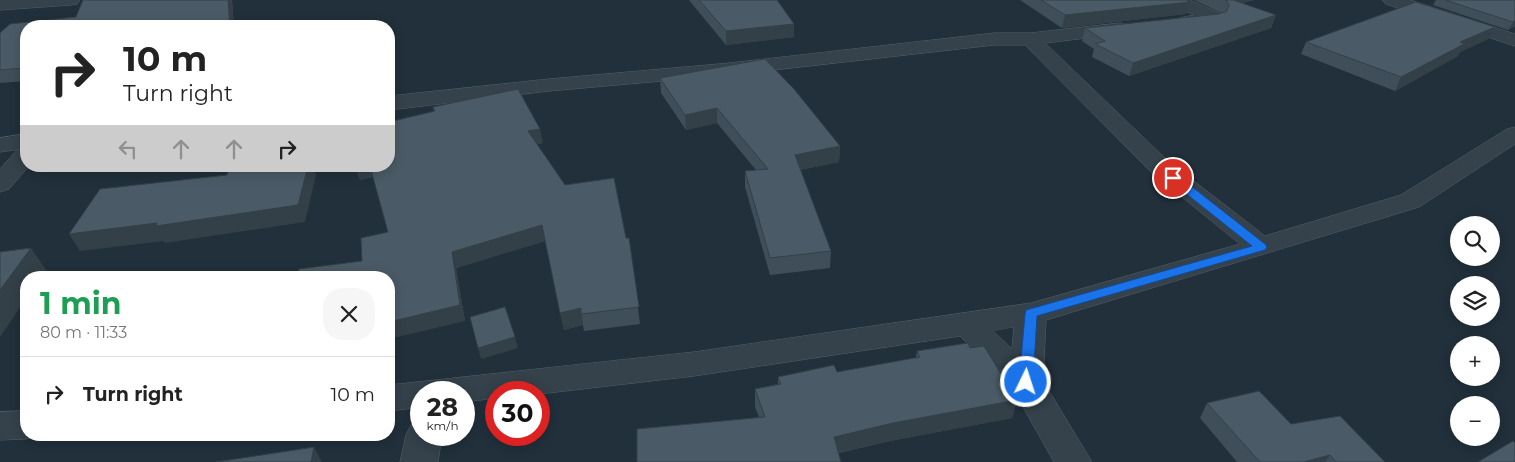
<!DOCTYPE html>
<html lang="en">
<head>
<meta charset="utf-8">
<style>
	:root { --surface:#fff; --page:#f6f6f6; --text:#222; --muted:#767676; --line:#e0e0e0 }
	body { margin:0; font-family:Montserrat,sans-serif; background:var(--page); color:var(--text); height:100vh; display:flex; flex-direction:column; font-size:19px; white-space:nowrap }
	* { box-sizing:border-box; margin:0 }
	p { font-size:16px; color:var(--muted) }
	.icon { flex:none; width:28px; height:28px; fill:none; stroke:currentColor; stroke-width:2; stroke-linecap:round; stroke-linejoin:round }
	.map { position:relative; flex:1; overflow:hidden }
	.details { position:absolute; left:20px; top:271px; width:375px; height:170px; display:flex; flex-direction:column; background:var(--surface); border-radius:20px; box-shadow:0 2px 12px #0003 }
	.details>* { flex:none }
	.hud { position:absolute; left:20px; top:20px; width:375px; height:152px; border-radius:20px; box-shadow:0 2px 12px #0003; background:#fff; color:var(--text); overflow:hidden }
	.buttons { position:absolute; left:1450px; top:216px; display:grid; gap:10px }
	.buttons a { display:grid; place-items:center; width:50px; height:50px; border-radius:50%; background:var(--surface); box-shadow:0 2px 12px #0003; font-size:25px }
	.speed { position:absolute; left:410px; top:381px; display:flex; gap:10px; font-size:25px; font-weight:700; text-align:center }
	.speed>* { display:grid; place-content:center; width:65px; height:65px; border-radius:50%; background:var(--surface); box-shadow:0 2px 12px #0003; line-height:1 }
	.speed small { font-size:12px; font-weight:400 }
	.speed .limit { border:8px solid #d22; background:#fff; color:#111 }
	.pin { position:absolute; display:grid; place-items:center; width:42px; height:42px; color:#fff; margin:-21px; border:2px solid #fff; border-radius:50%; box-shadow:0 1px 5px #0007 }
	.me { position:absolute; width:55px; margin:-28px; rotate:4deg; stroke-linejoin:round; filter:drop-shadow(0 0 4px #0008) }
	.turn { display:flex; align-items:center; gap:18px; height:105px; padding:0 20px; font-size:22px }
	.turn .icon { width:65px; height:65px; stroke-width:2.5 }
	.turn b { display:block; font-size:35px; line-height:42px }
	.lanes { display:flex; align-items:center; height:48px; padding:0 20px; background:#0003; justify-content:center; gap:25px; direction:ltr }
	.lanes .off { opacity:.35 }
	.round { display:grid; place-items:center; flex:none; width:52px; height:52px; border-radius:20px; background:var(--page) }
	.head { display:flex; align-items:center; justify-content:space-between; height:85px; padding:0 20px }
	h1 { font-size:30px; font-weight:700; line-height:38px; color:#1e9e55 }
	ul { padding:0; list-style:none }
	li { display:flex; align-items:center; gap:15px; height:75px; padding:0 20px; border-top:1px solid var(--line) }
	li div { flex:1 }
	li b { display:block; font-size:19px }
	li em { font-style:normal }
	.map>svg:first-child { display:block }
	.lines { fill:none; stroke-linecap:round; stroke-linejoin:round }
	.street-casing { stroke:#536069; stroke-width:1 }
	.street { fill:#35424b; fill-rule:evenodd }
	.wall { fill:#404e59 }
	.shaded-wall { fill:#344048 }
	.building { fill:#4a5b67; stroke:#344048 }
	.route { fill:#1a73e8; stroke:#114b97 }
</style>
</head>
<body>
<div class="map">
<svg width="1515" height="462" viewBox="0 0 1515 462">
	<rect width="100%" height="100%" fill="#21303b"/>
	<g class="lines">
		<defs>
			<g id="street">
				<polygon points="0,0 80,0 77,4 71,5 0,10"/>
				<path d="M1167,0H1190L1221,14L1223,18L1221,22C1208,25 1192,29 1179,26L1177,22L1179,18L1194,15L1170,4Z"/>
				<polygon points="1383,0 1410,0 1515,34 1515,46 1386,4"/>
				<path d="M1121,23L1128,25L1131,29L1128,33L1045,43L1168,161L1265,236L1401,195L1507,129L1515,127V144L1419,207L1046,320L1043,381L1092,462H1054L1014,391L960,336L694,376L539,394L496,392V398L464,402V392H421V407L389,411V385L694,352L1031,303L1240,244L1150,171L1025,45H994L730,75L549,91L389,110V96L549,79L730,63L994,33H1030ZM1014,327L1012,349L993,331Z"/>
				<polygon points="26,134 26,166 29,166 9,189 0,192 0,169 17,150 21,149 0,152 0,138"/>
				<polygon points="26,411 26,435 39,435 26,439 0,440 0,412"/>
				<polygon points="421,421 421,435 442,435 438,462 400,462 406,435 411,425"/>
			</g>
		</defs>
		<!-- street casing -->
		<use href="#street" class="street-casing"/>
		<!-- street -->
		<use href="#street" class="street"/>
	</g>
	<!-- wall -->
	<g class="wall">
		<polygon points="83,0 232,0 234,26 26,26 26,81 0,83 0,33 10,24 76,17"/>
		<polygon points="689,0 777,0 794,37 726,45"/>
		<polygon points="1020,0 1186,0 1190,2 1186,14 1062,28"/>
		<polygon points="1194,0 1254,0 1242,3 1276,15 1271,28 1129,76 1092,57 1094,49 1082,41 1085,28 1219,14 1221,13"/>
		<polygon points="1436,0 1515,0 1515,26 1508,30 1433,5"/>
		<polygon points="1488,39 1460,52 1458,56 1395,91 1301,54 1306,42"/>
		<polygon points="660,78 840,146 839,162 800,170 831,251 830,268 770,275 745,187 745,171 756,170 717,123 686,130 661,93"/>
		<polygon points="433,107 543,143 537,144 565,185 626,238 629,238 640,324 584,331 583,325 564,330 545,241 456,268 465,321 362,261 388,232 373,177 360,180 355,166 389,166 434,112"/>
		<polygon points="970,348 1017,400 1012,418 890,441 839,453 759,417 755,407 755,389 778,384 778,377 837,372 916,358 917,351"/>
		<polygon points="1207,403 1291,424 1385,462 1237,462 1200,418"/>
	</g>
	<!-- shaded-wall -->
	<g class="shaded-wall">
		<polygon points="228,0 232,0 234,26 230,26"/>
		<polygon points="1225,0 1254,0 1229,6 1229,5 1227,1"/>
		<polygon points="1190,2 1186,14 1062,28 1065,15"/>
		<polygon points="1276,15 1271,28 1129,76 1133,63"/>
		<polygon points="1515,20 1515,26 1508,30 1513,22"/>
		<polygon points="794,24 794,37 726,45 726,31"/>
		<polygon points="1495,27 1488,39 1460,52 1458,56 1395,91 1401,77 1460,42"/>
		<polygon points="717,108 717,123 686,130 685,115"/>
		<polygon points="540,129 543,143 531,146 528,131"/>
		<polygon points="840,146 839,162 794,171 795,155"/>
		<polygon points="308,166 313,166 316,175 305,222 165,243 164,241 80,251 69,234 157,223"/>
		<polygon points="355,166 370,166 374,176 360,180"/>
		<polygon points="542,225 545,241 456,268 465,321 389,339 389,321 452,252"/>
		<polygon points="31,248 46,270 41,278 26,278 26,299 0,337 0,290"/>
		<polygon points="581,308 583,325 564,330 560,313"/>
		<polygon points="515,337 518,348 481,359 478,348"/>
		<polygon points="1017,400 1012,418 890,441 832,454 834,437 893,423"/>
		<polygon points="314,447 322,462 311,462"/>
		<polygon points="1330,455 1325,462 1303,462"/>
	</g>
	<!-- building -->
	<g class="building">
		<polygon points="83,0 228,0 230,26 26,26 26,68 0,70 0,33 10,24 76,17"/>
		<polygon points="699,0 777,0 794,24 726,31"/>
		<polygon points="1041,0 1186,0 1190,2 1065,15"/>
		<polygon points="1225,0 1233,0 1276,15 1133,63 1095,44 1105,41 1085,28 1219,14 1227,11 1229,5 1227,1"/>
		<polygon points="1445,0 1515,0 1515,20 1513,22"/>
		<polygon points="1416,2 1495,27 1460,42 1464,44 1401,77 1306,42"/>
		<polygon points="765,59 794,89 840,146 795,155 831,251 770,258 745,171 768,169 717,108 685,115 660,78"/>
		<polygon points="518,89 540,129 528,131 565,185 614,178 626,238 629,238 639,307 581,314 581,308 560,313 542,225 452,252 460,305 389,322 389,278 297,278 299,269 362,261 361,238 388,232 370,166 389,166 389,122 435,111 433,107"/>
		<polygon points="253,166 308,166 298,205 156,226 157,223 69,234 100,189 227,175 229,169"/>
		<polygon points="31,248 0,290 0,252"/>
		<polygon points="505,307 515,337 478,348 470,317"/>
		<polygon points="968,343 970,348 984,346 1017,400 893,423 834,437 841,462 637,462 637,429 765,417 755,389 781,384 778,377 834,365 837,372 920,357 917,351"/>
		<polygon points="1259,391 1291,424 1340,416 1385,462 1336,462 1330,455 1303,462 1260,462 1207,403"/>
		<polygon points="1513,441 1515,443 1515,462 1478,462"/>
		<polygon points="314,447 311,462 216,462"/>
	</g>
	<!-- route -->
	<polygon class="route" points="1173,174 1177,175 1265,244 1267,247 1265,250 1037,316 1033,382 1031,386 1026,388 1021,386 1019,382 1025,314 1026,310 1252,246 1169,180 1168,178 1169,175"/>
</svg>
<div class="buttons">
<a><svg class="icon" aria-label="search" viewBox="0 0 24 24"><circle cx="10" cy="10" r="6"/><path d="M15 15l6 6"/></svg></a>
<a><svg class="icon" aria-label="layers" viewBox="0 0 24 24"><path d="M12 4l9 5-9 5-9-5zM3 14l9 5 9-5"/></svg></a>
<a>+</a>
<a>−</a>
</div>
<div class="speed"><div>28<small>km/h</small></div><div class="limit">30</div></div>
<div class="pin" style="left:1173px;top:178px;background:#d93025"><svg class="icon" aria-label="arrive" viewBox="0 0 24 24"><path d="M6 21V4h12l-3 4 3 4H6"/></svg></div>
<svg class="me" style="left:1026px;top:382px" viewBox="-20 -20 40 40"><circle r="17" fill="#1a73e8" stroke="#fff" stroke-width="3"/><path d="M0-11L8 9 0 5-8 9z" fill="#fff"/></svg>
<div class="hud">
<div class="turn"><svg class="icon" aria-label="right" viewBox="0 0 24 24"><path d="M7 20v-9h11M14 6l5 5-5 5"/></svg><div><b>10 m</b>Turn right</div></div>
<div class="lanes"><svg class="icon off" aria-label="left" viewBox="0 0 24 24"><path d="M17 20v-9H6M10 6l-5 5 5 5"/></svg><svg class="icon off" aria-label="ahead" viewBox="0 0 24 24"><path d="M12 20V5M6 11l6-6 6 6"/></svg><svg class="icon off" aria-label="ahead" viewBox="0 0 24 24"><path d="M12 20V5M6 11l6-6 6 6"/></svg><svg class="icon" aria-label="right" viewBox="0 0 24 24"><path d="M7 20v-9h11M14 6l5 5-5 5"/></svg></div>
</div>
<section class="details">
<div class="head"><div><h1>1 min</h1><p>80 m · 11:33</p></div><a class="round"><svg class="icon" aria-label="close" viewBox="0 0 24 24"><path d="M6 6l12 12M18 6L6 18"/></svg></a></div>
<ul>
<li><svg class="icon" aria-label="right" viewBox="0 0 24 24"><path d="M7 20v-9h11M14 6l5 5-5 5"/></svg><div><b>Turn right</b></div><em>10 m</em></li>
</ul>
</section>
</div>
</body>
</html>
